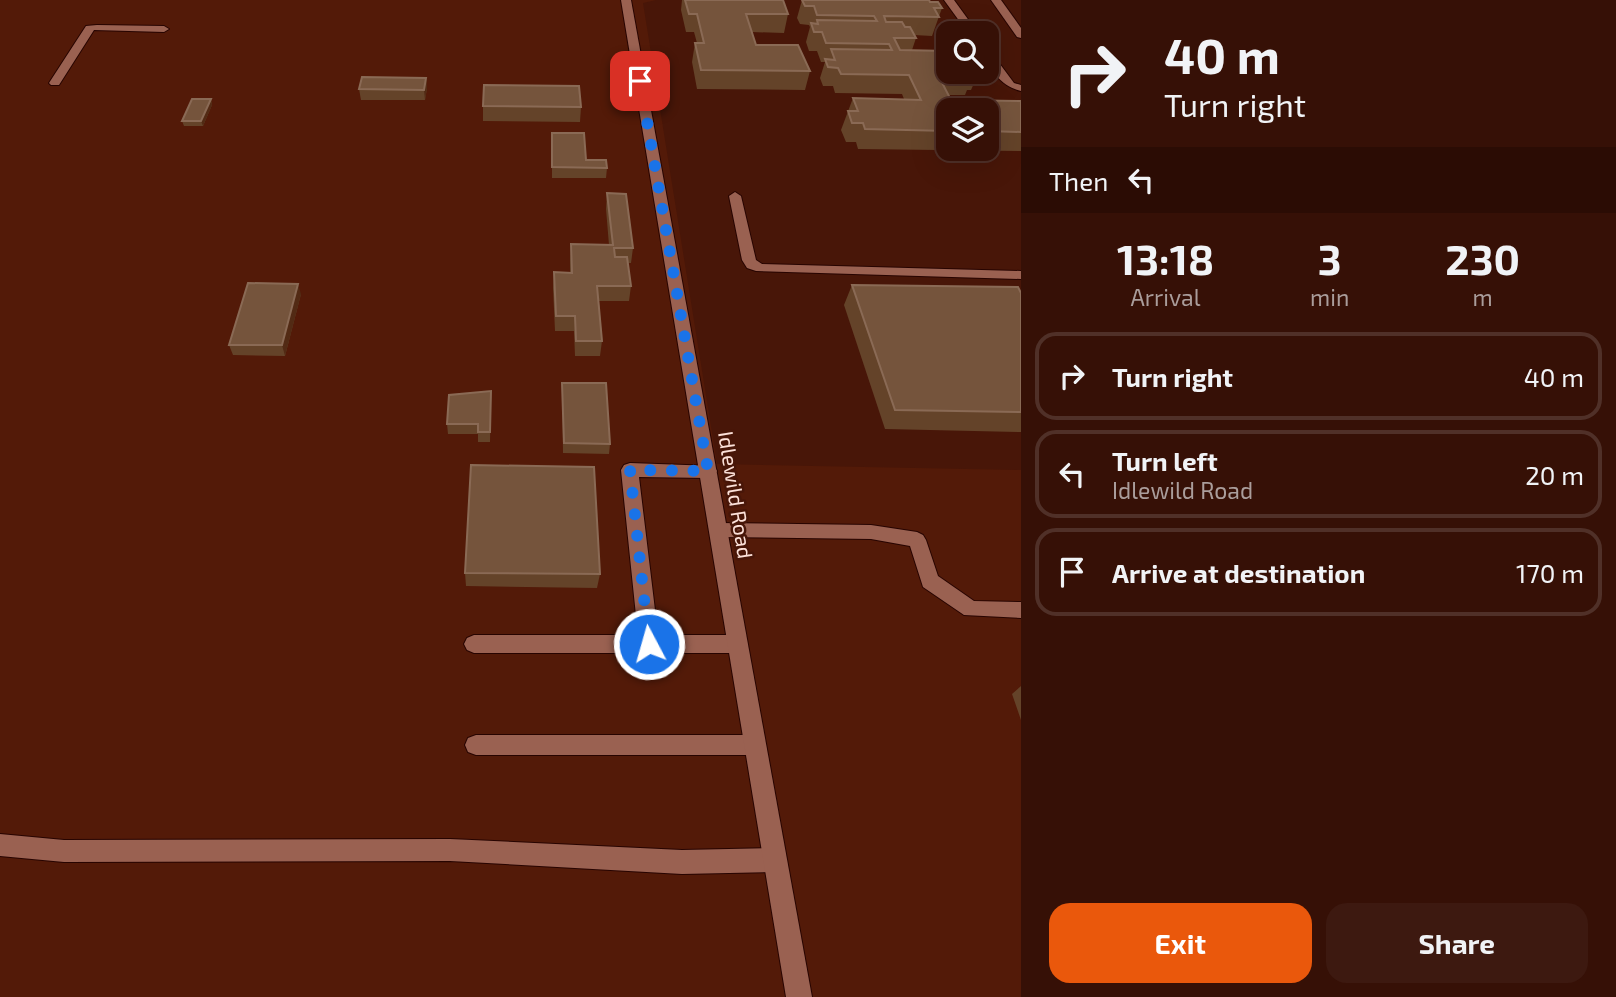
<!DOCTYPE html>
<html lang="en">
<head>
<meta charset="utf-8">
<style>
	:root { --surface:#361006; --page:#3d1910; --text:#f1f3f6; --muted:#aa9d9b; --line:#503028; --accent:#ea580c }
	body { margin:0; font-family:"Exo 2",sans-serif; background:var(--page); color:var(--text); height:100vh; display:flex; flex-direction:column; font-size:26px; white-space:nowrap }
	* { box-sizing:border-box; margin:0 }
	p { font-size:23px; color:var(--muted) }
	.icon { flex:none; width:38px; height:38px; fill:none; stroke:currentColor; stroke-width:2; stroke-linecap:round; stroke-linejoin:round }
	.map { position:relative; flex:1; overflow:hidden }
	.details { display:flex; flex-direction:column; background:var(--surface); width:595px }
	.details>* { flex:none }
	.guide { background:#361006; color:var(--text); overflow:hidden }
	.controls { position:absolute; left:936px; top:21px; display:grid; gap:14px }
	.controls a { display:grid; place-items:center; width:63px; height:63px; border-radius:14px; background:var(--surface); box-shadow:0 7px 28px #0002,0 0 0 2px var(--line); font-size:35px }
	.pin { position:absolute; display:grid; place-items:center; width:60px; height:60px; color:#fff; margin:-30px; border-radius:14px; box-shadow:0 4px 10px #0006 }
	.me { position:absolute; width:77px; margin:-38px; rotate:354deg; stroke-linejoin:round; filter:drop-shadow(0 0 5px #0008) }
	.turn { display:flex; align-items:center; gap:24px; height:147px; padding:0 28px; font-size:32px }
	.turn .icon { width:91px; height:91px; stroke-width:2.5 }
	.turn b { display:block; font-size:49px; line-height:60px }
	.then { display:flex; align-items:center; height:66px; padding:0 28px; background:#0003; gap:14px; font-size:26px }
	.eta { display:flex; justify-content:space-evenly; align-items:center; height:119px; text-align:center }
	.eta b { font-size:42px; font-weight:700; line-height:49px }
	.cta { display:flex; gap:14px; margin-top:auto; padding:14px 28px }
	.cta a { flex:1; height:80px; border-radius:21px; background:var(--accent); color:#fff; font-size:28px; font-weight:700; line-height:80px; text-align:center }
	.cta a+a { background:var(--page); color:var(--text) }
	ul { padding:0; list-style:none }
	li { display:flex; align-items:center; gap:21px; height:88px; margin:0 14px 10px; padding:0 14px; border:4px solid var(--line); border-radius:21px }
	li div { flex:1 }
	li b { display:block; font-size:26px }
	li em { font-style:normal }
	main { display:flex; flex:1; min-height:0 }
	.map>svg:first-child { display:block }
	.built { fill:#531a08 }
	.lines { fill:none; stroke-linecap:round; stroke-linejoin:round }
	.service-casing { stroke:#270400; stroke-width:2 }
	.minor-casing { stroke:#270400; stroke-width:2 }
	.service { fill:#9a6151; fill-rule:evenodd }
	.minor { fill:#9a6151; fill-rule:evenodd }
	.wall { fill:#644329; fill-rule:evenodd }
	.shaded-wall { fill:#522a14 }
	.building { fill:#75543c; stroke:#8a6a55; stroke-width:2 }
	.route { stroke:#1a73e8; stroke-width:12; stroke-dasharray:0 21.6 }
	.labels { text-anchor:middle; stroke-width:5; stroke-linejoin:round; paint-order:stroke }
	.street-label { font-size:21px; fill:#fce1d9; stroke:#481608 }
</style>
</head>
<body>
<main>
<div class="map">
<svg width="1021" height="997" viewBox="0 0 1021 997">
	<rect width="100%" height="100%" fill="#481608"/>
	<!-- built -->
	<polygon class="built" points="0,0 656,0 643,3 717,464 1021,470 1021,997 0,997"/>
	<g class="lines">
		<defs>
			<g id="service">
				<polygon points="944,0 954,0 978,33 968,33"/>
				<polygon points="991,0 1001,0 1021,28 1021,38 1017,37"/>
				<polygon points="97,25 164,26 169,29 164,32 94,30 59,85 51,85 49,83 86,26"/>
				<path d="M987,51L991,52L1014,83L1021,85V91C1003,87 987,70 987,51Z"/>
				<polygon points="735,192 741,196 756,260 762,264 1021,271 1021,279 756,271 747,268 742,260 729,196"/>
				<polygon points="630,463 714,466 717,471 714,476 708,478 639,477 658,635 736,635 743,638 746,644 743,650 736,653 474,653 467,650 464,644 467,638 474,635 638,635 621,470 624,465"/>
				<polygon points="718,523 871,525 917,532 923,535 926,540 938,576 974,601 1021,602 1021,618 964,615 923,587 910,546 871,539 718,537 712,535 709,530 712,525"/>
				<polygon points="476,735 753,735 761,738 764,745 761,752 753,755 476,755 468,752 465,745 468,738"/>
				<polygon points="0,834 64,840 450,839 682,850 774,848 782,852 786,860 782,868 774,872 682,874 450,861 64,862 0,856"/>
			</g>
			<polygon id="minor" points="621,0 631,0 812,997 786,997"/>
		</defs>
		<!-- service casing -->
		<use href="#service" class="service-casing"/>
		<!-- minor casing -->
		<use href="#minor" class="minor-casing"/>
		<!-- service -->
		<use href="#service" class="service"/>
		<!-- minor -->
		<use href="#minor" class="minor"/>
	</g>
	<!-- wall -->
	<g class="wall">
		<polygon points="682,0 783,0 788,14 784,33 752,32 756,45 810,71 805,90 697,89 692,62 695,43 697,43 694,32 686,32 681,10"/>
		<path d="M802,0L930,2L942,8L932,36L914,35L916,38L912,50L948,72H979L971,90H967L965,95H948L951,100L1021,101V151L858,149L856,142H846L841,130L853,98L904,99L902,94L835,93L833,86H823L820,78L825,62H821L817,51H809L806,42L810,27L809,25L800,24L797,18ZM948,110H987V149H948Z"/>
		<polygon points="426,78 427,88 425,100 361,100 359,89"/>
		<polygon points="211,99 212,105 203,126 184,126 182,121"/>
		<polygon points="483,106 581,107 580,122 483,121"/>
		<polygon points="552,133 586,160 607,168 606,178 552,178"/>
		<polygon points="607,193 633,248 631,263 628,263 631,286 629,301 599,301 602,341 600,356 575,356 574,331 555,331 553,288 554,272 570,273 570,260 571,244 609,245 606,209"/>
		<polygon points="852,285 1021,293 1021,432 885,429 844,305"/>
		<polygon points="301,294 285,356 233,355 229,345"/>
		<polygon points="562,383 610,444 609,454 563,453"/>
		<polygon points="491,391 490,442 478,442 478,434 448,434 447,424"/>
		<polygon points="465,573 600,574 597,588 466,586"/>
		<polygon points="1021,686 1021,720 1012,694"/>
	</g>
	<!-- shaded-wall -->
	<g class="shaded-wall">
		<polygon points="426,78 427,88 425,100 424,90"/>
		<polygon points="211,99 212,105 203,126 201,121"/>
		<polygon points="298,284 301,294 285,356 282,345"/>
	</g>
	<!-- building -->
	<g class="building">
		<polygon points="685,0 783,0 788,14 746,14 756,45 798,45 810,71 701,70 695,43 704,43 697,14 689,14"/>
		<polygon points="802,0 929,0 930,2 938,2 942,8 934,8 939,17 884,16 886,22 902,22 905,27 910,27 916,38 894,38 900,50 948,51 948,72 971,72 973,76 938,75 951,100 1021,101 1021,132 987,131 987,110 948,110 948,131 865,129 863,123 852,123 848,111 858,111 853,98 921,100 909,75 841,74 838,68 828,67 825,59 835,60 831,49 892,50 889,44 826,43 822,32 814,32 811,23 818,24 817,20 877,21 874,16 817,15 814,6 805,6"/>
		<polygon points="362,77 426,78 424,90 359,89"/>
		<polygon points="484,85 579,86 581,107 483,106"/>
		<polygon points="192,99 211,99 201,121 182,121"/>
		<polygon points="552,133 584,133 586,160 606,160 607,168 552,167"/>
		<polygon points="607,193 626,194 633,248 614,248 615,257 627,257 631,286 597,286 602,341 576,341 575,316 556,316 554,272 572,273 571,244 613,245"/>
		<polygon points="248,283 298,284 282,345 229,345"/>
		<polygon points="852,285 1018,287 1021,293 1021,412 895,410"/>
		<polygon points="562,383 606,383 610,444 564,443"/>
		<polygon points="491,391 490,432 478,432 478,424 447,424 449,395"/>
		<polygon points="471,465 594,467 600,574 465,573"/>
	</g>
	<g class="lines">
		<!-- route -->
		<polyline class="route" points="640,81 708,471 630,470 649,644"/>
	</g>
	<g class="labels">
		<!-- street labels -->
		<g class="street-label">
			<text transform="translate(735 495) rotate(81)" y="7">Idlewild Road</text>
		</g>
	</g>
</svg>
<div class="controls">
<a><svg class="icon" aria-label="search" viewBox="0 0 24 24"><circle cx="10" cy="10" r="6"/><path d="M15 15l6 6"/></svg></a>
<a><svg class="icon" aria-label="layers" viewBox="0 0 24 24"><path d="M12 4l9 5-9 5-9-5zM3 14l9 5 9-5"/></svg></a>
</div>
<div class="pin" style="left:640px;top:81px;background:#d93025"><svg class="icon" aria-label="arrive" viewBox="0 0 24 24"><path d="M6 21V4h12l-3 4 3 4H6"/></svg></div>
<svg class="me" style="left:649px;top:644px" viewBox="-20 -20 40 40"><circle r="17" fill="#1a73e8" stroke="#fff" stroke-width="3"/><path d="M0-11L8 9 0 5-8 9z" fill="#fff"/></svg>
</div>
<section class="details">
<div class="guide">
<div class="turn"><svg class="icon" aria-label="right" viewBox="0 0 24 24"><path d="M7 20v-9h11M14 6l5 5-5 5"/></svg><div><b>40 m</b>Turn right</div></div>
<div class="then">Then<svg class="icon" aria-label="left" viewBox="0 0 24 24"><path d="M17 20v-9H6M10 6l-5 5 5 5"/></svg></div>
</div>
<div class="eta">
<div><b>13:18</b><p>Arrival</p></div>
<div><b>3</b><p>min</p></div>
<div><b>230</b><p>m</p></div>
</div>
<ul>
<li><svg class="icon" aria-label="right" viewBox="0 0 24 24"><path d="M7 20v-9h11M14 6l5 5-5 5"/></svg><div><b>Turn right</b></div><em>40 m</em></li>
<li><svg class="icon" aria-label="left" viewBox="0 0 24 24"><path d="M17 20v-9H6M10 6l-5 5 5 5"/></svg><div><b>Turn left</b><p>Idlewild Road</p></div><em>20 m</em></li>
<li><svg class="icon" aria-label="arrive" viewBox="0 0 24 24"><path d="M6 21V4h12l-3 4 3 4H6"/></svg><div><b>Arrive at destination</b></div><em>170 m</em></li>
</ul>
<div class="cta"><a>Exit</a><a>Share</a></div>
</section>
</main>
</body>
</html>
